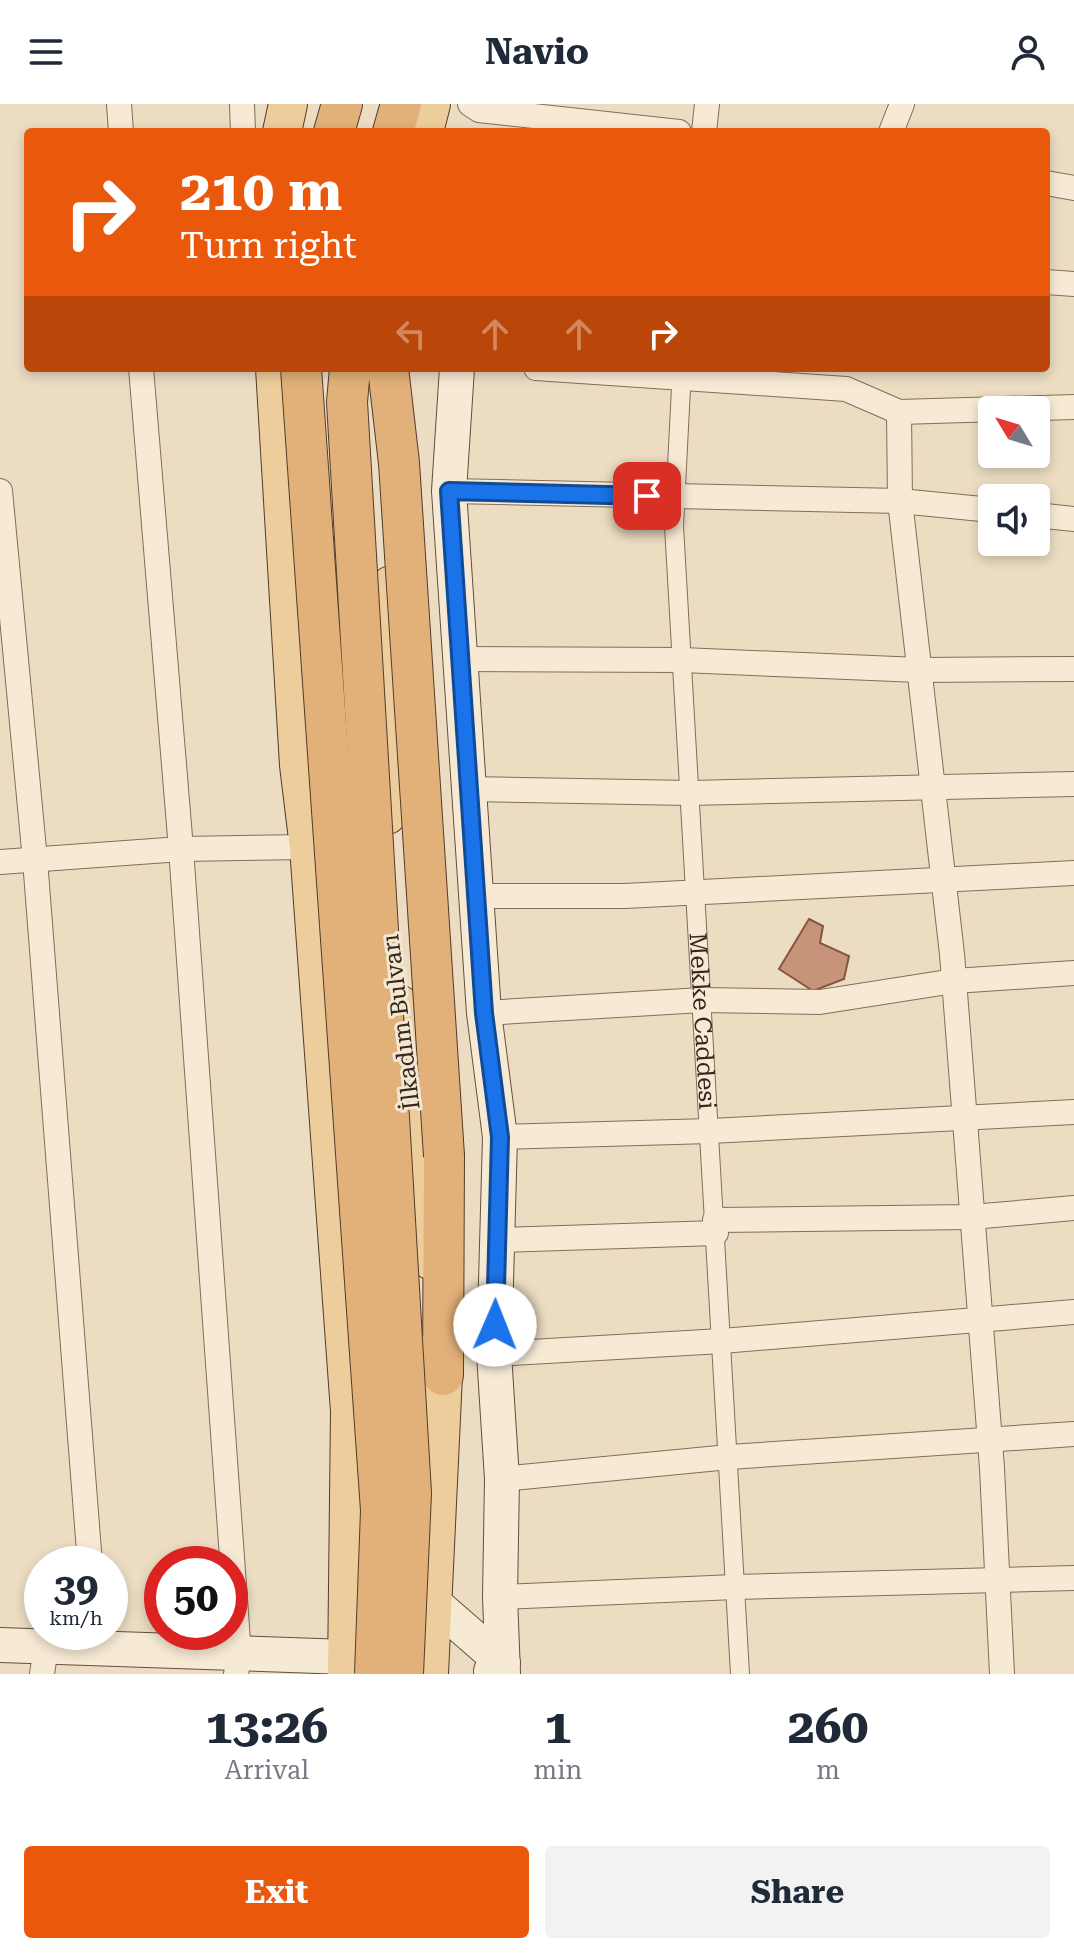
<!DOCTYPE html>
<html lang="en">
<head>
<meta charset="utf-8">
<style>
	:root { --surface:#fff; --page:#f2f2f3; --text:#1f2937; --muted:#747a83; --accent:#ea580c }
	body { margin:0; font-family:"Roboto Serif",serif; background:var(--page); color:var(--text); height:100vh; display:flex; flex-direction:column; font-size:30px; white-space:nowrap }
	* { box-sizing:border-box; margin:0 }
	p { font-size:26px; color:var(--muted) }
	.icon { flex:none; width:44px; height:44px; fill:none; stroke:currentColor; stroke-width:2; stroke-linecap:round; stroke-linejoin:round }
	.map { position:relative; height:1570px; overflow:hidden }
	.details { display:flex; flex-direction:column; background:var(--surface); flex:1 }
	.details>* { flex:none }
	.banner { position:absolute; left:24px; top:24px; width:1026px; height:244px; border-radius:8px; box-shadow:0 4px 12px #0003; background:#ea580c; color:#fff; overflow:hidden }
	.needle { width:52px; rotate:308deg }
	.fabs { position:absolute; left:978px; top:292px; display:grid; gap:16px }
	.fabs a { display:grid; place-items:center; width:72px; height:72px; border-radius:8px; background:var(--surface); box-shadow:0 4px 12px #0003; font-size:40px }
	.speed { position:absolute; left:24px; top:1442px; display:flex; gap:16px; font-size:40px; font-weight:700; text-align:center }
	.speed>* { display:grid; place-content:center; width:104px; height:104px; border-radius:50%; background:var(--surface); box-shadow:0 4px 12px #0003; line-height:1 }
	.speed small { font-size:20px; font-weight:400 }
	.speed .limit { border:12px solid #d22; background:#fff; color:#111 }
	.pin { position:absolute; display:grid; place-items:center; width:68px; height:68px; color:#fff; margin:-34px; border-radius:16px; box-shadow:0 4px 12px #0006 }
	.me { position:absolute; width:88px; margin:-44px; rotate:1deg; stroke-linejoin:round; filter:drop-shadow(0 0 6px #0008) }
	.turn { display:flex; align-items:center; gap:28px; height:168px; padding:0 24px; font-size:36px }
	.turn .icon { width:104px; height:104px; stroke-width:2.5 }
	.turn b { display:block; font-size:56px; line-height:68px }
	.lanes { display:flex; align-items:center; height:76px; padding:0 24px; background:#0003; justify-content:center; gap:40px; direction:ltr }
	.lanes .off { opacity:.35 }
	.eta { display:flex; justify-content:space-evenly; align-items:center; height:136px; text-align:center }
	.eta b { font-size:48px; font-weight:700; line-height:56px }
	.primary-button { display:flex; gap:16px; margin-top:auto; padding:16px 24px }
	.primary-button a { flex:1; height:92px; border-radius:8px; background:var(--accent); color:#fff; font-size:32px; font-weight:700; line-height:92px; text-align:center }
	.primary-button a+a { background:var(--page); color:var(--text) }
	header { display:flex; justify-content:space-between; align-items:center; height:104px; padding:0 24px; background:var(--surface); font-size:36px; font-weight:700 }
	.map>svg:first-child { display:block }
	.building { fill:#c7947a; stroke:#825642; stroke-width:2 }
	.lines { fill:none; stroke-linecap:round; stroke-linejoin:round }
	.pedestrian-casing { stroke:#846d5a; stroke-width:20 }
	.minor-casing { stroke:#846d5a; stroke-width:26 }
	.secondary-casing { stroke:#664f3e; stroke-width:36 }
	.primary-casing { stroke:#523c2e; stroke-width:40 }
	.trunk-casing { stroke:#523c2e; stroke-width:42 }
	.pedestrian { stroke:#f7ead5; stroke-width:18 }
	.minor { stroke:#f7ead5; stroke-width:24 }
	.secondary { stroke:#f7ead5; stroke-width:34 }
	.primary { stroke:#edcd9b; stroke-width:38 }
	.trunk { stroke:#e2b079; stroke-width:40 }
	.trunk-bridge-casing { stroke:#523c2e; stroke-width:42; stroke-linecap:butt }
	.trunk-bridge { stroke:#e2b079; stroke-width:40 }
	.route-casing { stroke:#114b97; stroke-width:20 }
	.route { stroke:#1a73e8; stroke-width:14 }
	.labels { text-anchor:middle; stroke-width:6; stroke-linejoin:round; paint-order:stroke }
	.street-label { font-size:24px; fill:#34271e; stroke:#f3e7d1 }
</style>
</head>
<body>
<header><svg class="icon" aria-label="menu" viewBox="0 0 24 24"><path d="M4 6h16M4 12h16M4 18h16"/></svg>Navio<svg class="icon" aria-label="person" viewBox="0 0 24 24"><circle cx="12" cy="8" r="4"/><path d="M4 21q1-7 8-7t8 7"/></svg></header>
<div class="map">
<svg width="1074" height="1570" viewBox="0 0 1074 1570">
	<rect width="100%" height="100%" fill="#ebdcc2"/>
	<!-- building -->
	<polygon class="building" points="809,815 823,822 820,839 849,852 844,875 813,887 779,865"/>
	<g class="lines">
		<defs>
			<g id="pedestrian">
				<path id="s1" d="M682,264L674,422L740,1570"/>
			</g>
			<g id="minor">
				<polyline points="119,0 121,28"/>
				<polyline points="242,0 243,28"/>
				<polyline points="470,0 479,6 679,28"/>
				<polyline points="704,28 707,0"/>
				<polyline points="891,28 902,0"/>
				<polyline points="1046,79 1074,84"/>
				<polyline points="1046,178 1074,180"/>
				<polyline points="141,264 181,745 239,1551 236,1570"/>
				<polyline points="536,264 846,285 899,308 1074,303"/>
				<polyline points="899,308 900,397 952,850 992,1364 1002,1570"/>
				<polyline points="0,387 35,756 90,1460"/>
				<polyline points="449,387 900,397 992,406"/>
				<polyline points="1036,411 1074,415"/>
				<polyline points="460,555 682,556 919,566 1074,565"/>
				<polyline points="469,685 690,689 1074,680"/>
				<polyline points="0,758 181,745 309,743"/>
				<polyline points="476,792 625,792 1074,769"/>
				<polyline points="484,909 702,896 820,898 954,877 1074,869"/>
				<polyline points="500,1033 710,1027 1074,1008"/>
				<polyline points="715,1116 972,1113 1074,1104"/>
				<polyline points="497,1136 716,1129"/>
				<polyline points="494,1250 722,1237 1074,1208"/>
				<polyline points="502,1375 729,1353 1074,1330"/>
				<polyline points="500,1493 735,1483 1074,1474"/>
				<polyline points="42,1570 46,1543"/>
			</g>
			<g id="secondary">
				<polyline points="457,264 449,387 484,909 500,1033 494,1250 502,1375 500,1493 503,1570"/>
				<polyline points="409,1500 433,1498 503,1559 491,1567"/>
				<polyline points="0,1541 347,1553"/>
			</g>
			<g id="primary">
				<polyline points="282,28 288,0"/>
				<polyline points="424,28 431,0"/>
				<polyline points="275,264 299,661 309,743 350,1307 347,1570"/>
				<polyline points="387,711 391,481"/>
				<polyline points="399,900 430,1156"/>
				<polyline points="429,1570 443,1271 440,1241"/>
			</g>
			<g id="trunk">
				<polyline points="334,28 342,0"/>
				<polyline points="393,28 401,0"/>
				<polyline points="443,1271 444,1052"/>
			</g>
		</defs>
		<!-- pedestrian casing -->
		<use href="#pedestrian" class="pedestrian-casing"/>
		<!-- minor casing -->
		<use href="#minor" class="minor-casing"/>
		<!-- secondary casing -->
		<use href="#secondary" class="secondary-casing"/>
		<!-- primary casing -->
		<use href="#primary" class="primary-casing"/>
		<!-- trunk casing -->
		<use href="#trunk" class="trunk-casing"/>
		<!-- pedestrian -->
		<use href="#pedestrian" class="pedestrian"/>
		<!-- minor -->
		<use href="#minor" class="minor"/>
		<!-- secondary -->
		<use href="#secondary" class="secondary"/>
		<!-- primary -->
		<use href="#primary" class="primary"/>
		<!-- trunk -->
		<use href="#trunk" class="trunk"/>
		<defs>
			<g id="trunk-bridge">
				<polyline points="301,264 381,1406 375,1570"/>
				<polyline points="350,264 347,298 411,1389 403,1570"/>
				<polyline points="388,264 399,359 444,1052"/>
			</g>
		</defs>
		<!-- trunk-bridge casing -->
		<use href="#trunk-bridge" class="trunk-bridge-casing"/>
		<!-- trunk-bridge -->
		<use href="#trunk-bridge" class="trunk-bridge"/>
	</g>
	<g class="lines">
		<defs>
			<polyline id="route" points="495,1221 500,1033 484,909 449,387 647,392"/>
		</defs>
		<!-- route casing -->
		<use href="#route" class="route-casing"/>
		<!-- route -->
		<use href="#route" class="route"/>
	</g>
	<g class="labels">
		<!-- street labels -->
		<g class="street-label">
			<text dy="8" stroke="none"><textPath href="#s1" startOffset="654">Mekke Caddesi</textPath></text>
			<text transform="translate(401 918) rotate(-97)" y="8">İlkadım Bulvarı</text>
		</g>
	</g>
</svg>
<div class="fabs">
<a><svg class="needle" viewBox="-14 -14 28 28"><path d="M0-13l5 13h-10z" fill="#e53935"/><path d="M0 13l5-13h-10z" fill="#747a83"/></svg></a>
<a><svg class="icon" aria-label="sound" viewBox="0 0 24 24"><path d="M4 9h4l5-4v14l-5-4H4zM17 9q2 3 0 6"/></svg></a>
</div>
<div class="speed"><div>39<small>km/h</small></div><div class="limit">50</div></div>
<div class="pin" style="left:647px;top:392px;background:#d93025"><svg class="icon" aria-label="arrive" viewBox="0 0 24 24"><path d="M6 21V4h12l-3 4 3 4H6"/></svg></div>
<svg class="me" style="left:495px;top:1221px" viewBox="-20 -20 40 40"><circle r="19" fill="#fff"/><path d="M0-13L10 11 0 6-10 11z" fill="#1a73e8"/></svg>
<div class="banner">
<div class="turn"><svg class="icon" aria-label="right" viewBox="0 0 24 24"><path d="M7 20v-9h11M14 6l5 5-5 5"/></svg><div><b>210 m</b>Turn right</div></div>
<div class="lanes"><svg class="icon off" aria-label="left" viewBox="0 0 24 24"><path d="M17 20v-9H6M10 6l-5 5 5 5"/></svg><svg class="icon off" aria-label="ahead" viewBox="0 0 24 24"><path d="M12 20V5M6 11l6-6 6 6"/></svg><svg class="icon off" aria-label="ahead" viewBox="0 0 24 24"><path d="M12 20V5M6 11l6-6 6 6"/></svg><svg class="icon" aria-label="right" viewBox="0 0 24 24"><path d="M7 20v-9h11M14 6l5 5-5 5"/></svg></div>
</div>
</div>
<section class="details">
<div class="eta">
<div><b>13:26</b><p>Arrival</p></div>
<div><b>1</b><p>min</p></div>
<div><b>260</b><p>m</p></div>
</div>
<div class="primary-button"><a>Exit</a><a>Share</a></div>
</section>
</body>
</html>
